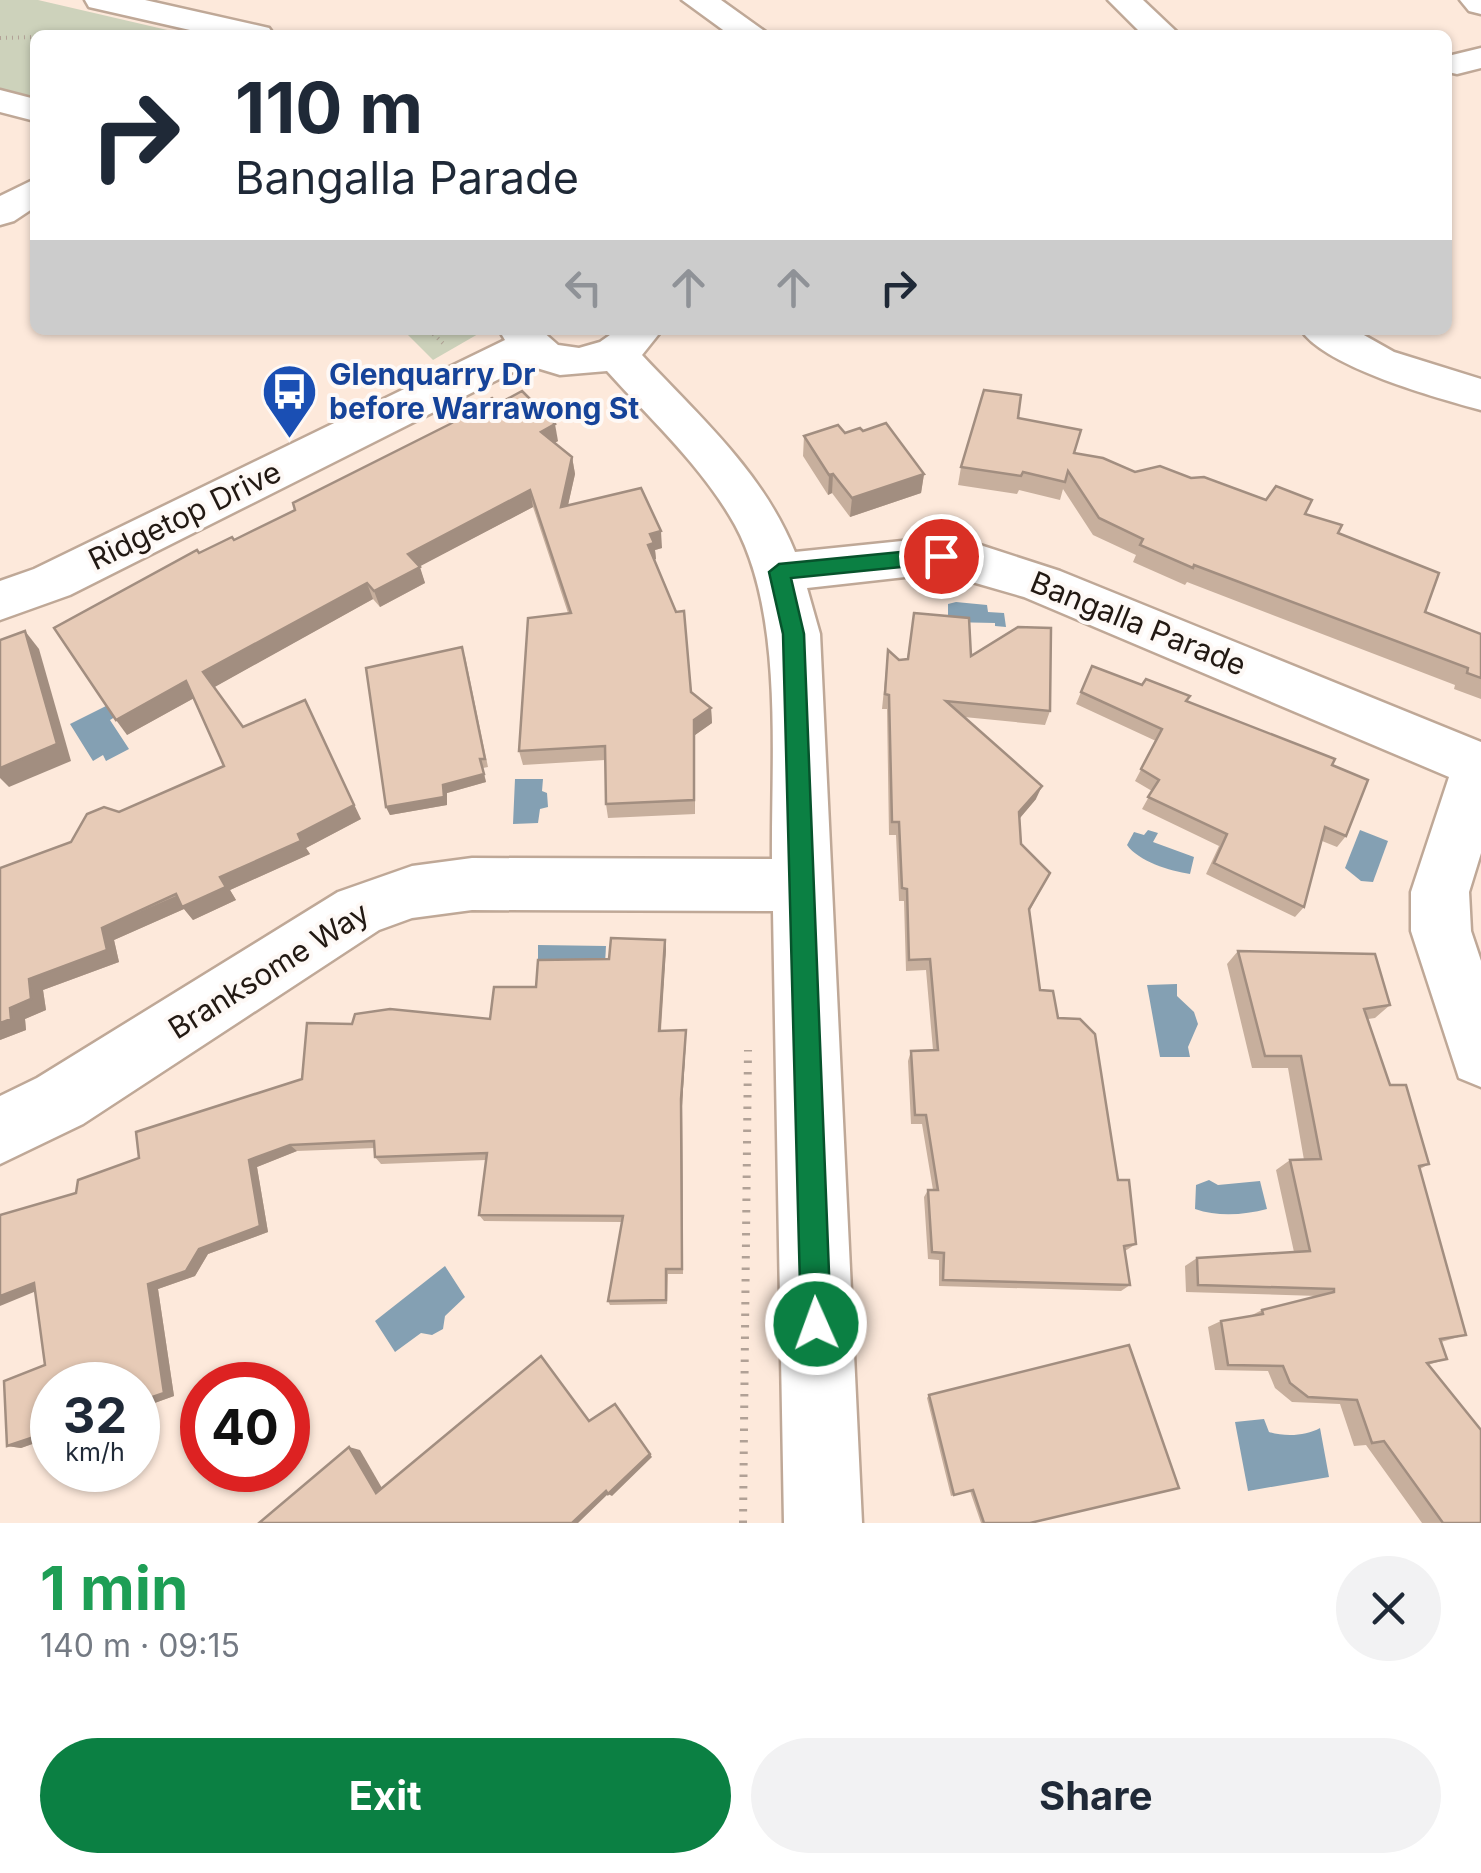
<!DOCTYPE html>
<html lang="en">
<head>
<meta charset="utf-8">
<style>
	:root { --surface:#fff; --page:#f2f2f3; --text:#1f2937; --muted:#747a83; --accent:#0b8043 }
	body { margin:0; font-family:Inter,sans-serif; background:var(--page); color:var(--text); height:100vh; display:flex; flex-direction:column; font-size:38px; white-space:nowrap }
	* { box-sizing:border-box; margin:0 }
	p { font-size:32px; color:var(--muted) }
	.icon { flex:none; width:55px; height:55px; fill:none; stroke:currentColor; stroke-width:2; stroke-linecap:round; stroke-linejoin:round }
	.map { position:relative; height:1523px; overflow:hidden }
	.side { display:flex; flex-direction:column; background:var(--surface); flex:1 }
	.side>* { flex:none }
	.guide { position:absolute; left:30px; top:30px; width:1422px; height:305px; border-radius:15px; box-shadow:0 2px 8px #0004; background:#fff; color:var(--text); overflow:hidden }
	.speed { position:absolute; left:30px; top:1362px; display:flex; gap:20px; font-size:50px; font-weight:700; text-align:center }
	.speed>* { display:grid; place-content:center; width:130px; height:130px; border-radius:50%; background:var(--surface); box-shadow:0 2px 8px #0004; line-height:1 }
	.speed small { font-size:25px; font-weight:400 }
	.speed .limit { border:15px solid #d22; background:#fff; color:#111 }
	.pin { position:absolute; display:grid; place-items:center; width:85px; height:85px; color:#fff; margin:-42px; border:5px solid #fff; border-radius:50%; box-shadow:0 2px 10px #0007 }
	.me { position:absolute; width:110px; margin:-55px; rotate:358deg; stroke-linejoin:round; filter:drop-shadow(0 0 8px #0008) }
	.turn { display:flex; align-items:center; gap:35px; height:210px; padding:0 40px; font-size:45px }
	.turn .icon { width:130px; height:130px; stroke-width:2.5 }
	.turn b { display:block; font-size:70px; line-height:85px }
	.lanes { display:flex; align-items:center; height:95px; padding:0 40px; background:#0003; justify-content:center; gap:50px; direction:ltr }
	.lanes .off { opacity:.35 }
	.round { display:grid; place-items:center; flex:none; width:105px; height:105px; border-radius:52px; background:var(--page) }
	.overview { display:flex; align-items:center; justify-content:space-between; height:170px; padding:0 40px }
	h1 { font-size:60px; font-weight:700; line-height:75px; color:#1e9e55 }
	.cta { display:flex; gap:20px; margin-top:auto; padding:20px 40px }
	.cta a { flex:1; height:115px; border-radius:60px; background:var(--accent); color:#fff; font-size:40px; font-weight:700; line-height:115px; text-align:center }
	.cta a+a { background:var(--page); color:var(--text) }
	.map>svg:first-child { display:block }
	.green { fill:#cdd2bb }
	.water { fill:#84a0b3 }
	.lines { fill:none; stroke-linecap:round; stroke-linejoin:round }
	.minor-casing { stroke:#bfa897; stroke-width:5 }
	.path-far1 { stroke:#b1a196; stroke-width:4; stroke-dasharray:1 5; stroke-linecap:butt }
	.path { stroke:#b1a196; stroke-width:8; stroke-dasharray:2.5 9; stroke-linecap:butt }
	.minor { fill:#fff; fill-rule:evenodd }
	.wall { fill:#c7af9d }
	.shaded-wall { fill:#a28e80 }
	.building { fill:#e7cbb7; stroke:#a28e80; stroke-width:2.5 }
	.route { fill:#0b8043; stroke:#07532c; stroke-width:2.5 }
	.labels { text-anchor:middle; stroke-width:8; stroke-linejoin:round; paint-order:stroke }
	.transit-label { font-size:30px; font-weight:bold; fill:#164399; stroke:#fef9f6; text-anchor:start }
	.street-label { font-size:30px; fill:#221913; stroke:#fef9f6 }
</style>
</head>
<body>
<div class="map">
<svg width="1481" height="1523" viewBox="0 0 1481 1523">
	<rect width="100%" height="100%" fill="#fde9db"/>
	<!-- green -->
	<g class="green">
		<polygon points="0,0 38,0 189,35 35,35 35,98 0,89"/>
		<polygon points="403,330 485,330 433,360"/>
	</g>
	<!-- water -->
	<g class="water">
		<polygon points="956,602 987,605 988,612 1004,613 1006,627 995,626 995,623 948,622 948,604"/>
		<polygon points="110,704 118,715 110,720 129,749 106,761 103,755 93,761 70,724"/>
		<polygon points="515,779 543,779 542,791 547,793 548,807 540,809 538,823 513,824"/>
		<path d="M1148,830L1158,833L1153,842L1194,857L1190,874C1170,871 1138,861 1127,845L1134,832L1144,835Z"/>
		<polygon points="1360,830 1388,841 1373,882 1361,881 1345,868"/>
		<polygon points="538,945 606,946 605,964 538,963"/>
		<polygon points="1177,984 1177,996 1194,1012 1198,1024 1188,1047 1190,1057 1160,1057 1147,985"/>
		<path d="M1209,1180L1218,1185L1260,1181L1267,1209C1244,1215 1218,1217 1195,1209L1196,1185Z"/>
		<polygon points="445,1266 465,1297 445,1316 443,1329 432,1335 421,1333 395,1352 375,1321"/>
		<path d="M1264,1419L1269,1432C1285,1437 1306,1436 1320,1428L1329,1477L1248,1491L1235,1422Z"/>
	</g>
	<g class="lines">
		<defs>
			<g id="minor">
				<polygon points="85,0 145,0 269,28 274,35 212,35 89,7"/>
				<polygon points="682,0 721,0 770,35 730,35"/>
				<polygon points="1108,0 1143,0 1180,35 1143,35"/>
				<polygon points="1460,0 1481,0 1481,14 1469,11"/>
				<polygon points="1481,48 1481,68 1457,74 1448,72 1448,56"/>
				<polygon points="0,90 35,99 35,121 0,112"/>
				<polygon points="35,179 35,207 14,221 0,225 0,196"/>
				<path d="M499,330H541L558,345L579,348L600,342L617,330H662L642,355C699,416 763,472 795,552L941,537L980,545L1060,571L1481,742V853L1469,892L1471,931L1481,961V1087L1459,1078L1411,931V892L1449,777L1024,597L941,573L807,588L820,634L862,1523H784L773,911L472,910L412,918L379,930L83,1124L0,1164V1096L37,1078L338,892L412,866L472,858L772,859C771,757 784,615 735,525C702,466 651,420 607,371L560,375L527,365L70,595L0,620V581L34,569L505,340Z"/>
				<path d="M1301,330H1355L1394,352L1481,379V410C1437,398 1325,367 1301,330Z"/>
			</g>
		</defs>
		<!-- minor casing -->
		<use href="#minor" class="minor-casing"/>
		<!-- path-far1 -->
		<g class="path-far1">
			<polyline points="73,35 77,35"/>
			<polyline points="0,38 35,37"/>
			<polyline points="429,330 446,346"/>
		</g>
		<!-- path -->
		<polyline class="path" points="743,1523 748,1050"/>
		<!-- minor -->
		<use href="#minor" class="minor"/>
	</g>
	<!-- wall -->
	<g class="wall">
		<polygon points="498,404 558,441 554,443 572,457 575,474 568,505 662,548 655,550 656,559 654,560 691,692 711,708 712,723 695,735 695,814 608,818 606,804 605,760 523,765 519,751 568,613 533,507 419,566 425,583 380,607 373,599 214,687 243,727 361,819 306,848 310,854 230,890 236,900 193,920 184,909 114,940 119,962 43,990 46,1010 25,1019 26,1030 0,1040 71,842 119,812 224,766 194,698 127,735 199,553 234,540 295,510"/>
		<polygon points="1018,418 1074,453 1135,472 1191,478 1305,514 1338,533 1425,612 1481,634 1481,699 1454,689 1455,685 1187,582 1185,585 1133,562 1136,555 1093,535 1063,489 1060,500 1019,490 1017,494 958,485 961,467"/>
		<polygon points="845,433 924,474 921,493 850,517 832,493 828,495 803,456 804,436"/>
		<polygon points="914,613 1050,711 1045,725 964,717 1036,799 1019,819 1021,844 1050,873 1029,912 1040,990 1058,1018 1118,1180 1136,1244 1125,1251 1130,1285 1121,1291 939,1286 939,1260 928,1259 924,1197 928,1190 933,1190 922,1124 911,1124 908,1061 911,1051 933,1050 926,970 906,971 904,901 899,901 896,835 889,835 887,709 882,709 888,650 899,660 907,659"/>
		<polygon points="465,656 488,767 483,768 486,782 447,793 447,805 390,815 386,807"/>
		<polygon points="1092,666 1142,685 1190,696 1187,701 1332,765 1346,836 1337,847 1322,841 1304,907 1295,917 1206,874 1219,846 1142,809 1152,791 1135,781 1156,741 1076,704"/>
		<polygon points="665,940 666,949 661,1031 686,1039 682,1106 683,1274 668,1274 667,1304 610,1305 608,1301 622,1222 484,1221 479,1215 486,1160 381,1164 375,1157 375,1148 297,1151 257,1167 268,1232 208,1254 195,1276 158,1289 174,1396 138,1409 138,1385 52,1385 52,1437 21,1448 7,1446 45,1365 76,1193 139,1158 302,1079 352,1024 490,1019 536,987"/>
		<polygon points="1238,951 1390,1005 1375,1018 1368,1019 1390,1085 1429,1164 1420,1169 1466,1335 1441,1342 1447,1359 1428,1365 1481,1523 1422,1523 1366,1445 1354,1446 1340,1404 1292,1402 1275,1388 1268,1371 1215,1370 1208,1327 1221,1321 1250,1316 1262,1310 1318,1296 1186,1292 1185,1266 1197,1258 1294,1252 1276,1170 1290,1160 1304,1160 1288,1068 1252,1068 1227,964"/>
		<polygon points="929,1395 1030,1523 981,1523 970,1491 951,1496 927,1398"/>
	</g>
	<!-- shaded-wall -->
	<g class="shaded-wall">
		<polygon points="555,424 558,441 544,449 541,432"/>
		<polygon points="572,457 575,474 564,523 561,507"/>
		<polygon points="833,474 832,493 828,495 829,475"/>
		<polygon points="924,474 921,493 850,517 852,498"/>
		<polygon points="530,490 533,507 413,570 408,554"/>
		<polygon points="661,531 662,548 655,550 656,559 650,561 648,545 650,534"/>
		<polygon points="420,567 425,583 380,607 374,591"/>
		<polygon points="367,583 373,599 213,688 203,672"/>
		<polygon points="25,631 39,649 71,761 9,787 0,778 0,768"/>
		<polygon points="186,681 196,697 127,735 116,720"/>
		<polygon points="305,700 361,819 306,848 310,854 230,890 236,900 193,920 184,909 114,940 119,962 43,990 46,1010 25,1019 26,1030 0,1040 0,1023 29,979 102,928 220,877 298,834"/>
		<polygon points="711,708 712,723 695,735 695,814 694,720"/>
		<polygon points="480,759 486,782 447,793 447,805 390,815 386,807 443,785"/>
		<polygon points="1042,786 1036,799 1014,825 1019,812"/>
		<polygon points="665,940 666,949 660,1039 659,1031"/>
		<polygon points="686,1030 686,1039 682,1106 683,1274 681,1099"/>
		<polygon points="290,1145 297,1151 257,1167 268,1232 208,1254 195,1276 158,1289 174,1396 138,1409 148,1284 249,1160"/>
		<polygon points="34,1283 46,1287 0,1306 0,1296"/>
		<polygon points="615,1404 652,1457 612,1496 608,1494 578,1523 572,1523"/>
		<polygon points="52,1431 52,1437 21,1448 7,1446"/>
		<polygon points="349,1447 360,1450 386,1495 376,1493"/>
	</g>
	<!-- building -->
	<g class="building">
		<polygon points="984,390 1021,395 1018,418 1081,430 1074,453 1103,458 1135,472 1160,466 1191,478 1204,477 1266,500 1276,486 1312,500 1305,514 1342,525 1338,533 1439,573 1425,612 1481,634 1481,678 1467,673 1468,668 1194,565 1193,568 1140,545 1143,539 1099,518 1068,471 1065,482 1023,472 1021,476 961,467"/>
		<polygon points="522,391 555,424 541,432 572,457 561,507 641,488 661,531 650,534 654,543 648,545 676,612 684,611 691,692 711,708 694,720 694,800 606,804 605,746 519,751 528,618 571,613 530,490 408,554 420,567 374,591 367,583 203,672 243,727 305,700 354,805 298,834 301,841 220,877 226,887 182,907 176,894 102,928 107,950 29,979 31,999 10,1008 11,1019 0,1023 0,868 71,842 87,814 104,807 119,812 224,766 186,681 116,720 54,628 197,550 199,553 232,537 234,540 295,510 293,503 450,424 492,398 498,404"/>
		<polygon points="886,423 924,474 852,498 833,474 829,475 804,436 838,425 845,433 860,428 863,431"/>
		<polygon points="914,613 969,618 971,656 1018,627 1051,628 1050,711 946,701 1042,786 1019,812 1021,844 1050,873 1029,909 1040,990 1053,991 1058,1018 1080,1019 1095,1034 1118,1180 1129,1180 1136,1244 1124,1246 1130,1285 943,1280 944,1253 932,1252 928,1190 938,1190 926,1115 915,1115 911,1051 938,1050 930,959 909,960 907,889 902,888 899,822 892,822 889,695 885,694 888,650 899,660 908,659"/>
		<polygon points="25,631 57,744 0,768 0,640"/>
		<polygon points="462,647 485,759 480,759 484,774 443,785 444,797 386,807 366,668"/>
		<polygon points="1092,666 1142,685 1146,679 1190,696 1186,701 1335,759 1332,765 1368,780 1346,836 1325,827 1304,907 1214,863 1227,834 1148,797 1159,780 1141,769 1162,729 1081,692"/>
		<polygon points="611,938 665,940 659,1031 686,1030 681,1099 682,1269 666,1269 666,1300 608,1301 623,1216 479,1215 487,1153 375,1157 374,1141 290,1145 249,1160 260,1226 199,1249 186,1271 148,1284 164,1393 138,1402 138,1385 52,1385 52,1431 7,1446 4,1381 45,1365 34,1283 0,1296 0,1215 76,1193 78,1180 139,1158 136,1132 302,1079 307,1023 352,1024 355,1014 390,1009 490,1019 494,987 536,987 538,960 609,959"/>
		<polygon points="1238,951 1375,954 1390,1005 1364,1009 1390,1085 1406,1085 1429,1164 1419,1166 1466,1335 1440,1339 1447,1359 1427,1363 1481,1430 1481,1523 1443,1523 1384,1441 1372,1443 1357,1400 1308,1397 1290,1383 1283,1366 1228,1365 1221,1321 1263,1314 1262,1310 1334,1292 1334,1289 1198,1285 1197,1258 1310,1251 1290,1160 1321,1159 1301,1056 1265,1056"/>
		<polygon points="1129,1345 1179,1488 1030,1523 984,1523 973,1490 954,1495 929,1395"/>
		<polygon points="541,1356 589,1421 615,1404 650,1454 608,1494 606,1491 572,1523 259,1523 349,1447 376,1493"/>
	</g>
	<!-- route -->
	<polygon class="route" points="941,548 951,556 941,563 791,578 804,634 831,1324 826,1334 816,1339 805,1334 801,1324 783,634 769,572 779,564"/>
	<!-- icons -->
	<defs>
		<symbol id="bus-pin" viewBox="-11 -11 22 30"><path d="M0 17L-7.5 6A9.5 9.5 0 1 1 7.5 6Z" fill="#1a4fb4" stroke="#fef9f6"/><path d="M-5-6H5V4H4V6H2V4H-2V6H-4V4H-5ZM-3.5-4V0h7V-4ZM-3.5 1.2v1.5H-2V1.2ZM2 1.2v1.5H3.5V1.2Z" fill="#fff"/></symbol>
	</defs>
	<g fill-rule="evenodd">
		<use href="#bus-pin" x="258" y="360" width="63" height="86"/>
	</g>
	<g class="labels">
		<!-- transit labels -->
		<g class="transit-label">
			<text x="329" y="385">Glenquarry Dr<tspan x="329" dy="34">before Warrawong St</tspan></text>
		</g>
		<!-- street labels -->
		<g class="street-label">
			<text transform="translate(185 516) rotate(-26)" y="10">Ridgetop Drive</text>
			<text transform="translate(1138 624) rotate(22)" y="10">Bangalla Parade</text>
			<text transform="translate(269 971) rotate(-32)" y="10">Branksome Way</text>
		</g>
	</g>
</svg>
<div class="speed"><div>32<small>km/h</small></div><div class="limit">40</div></div>
<div class="pin" style="left:941px;top:556px;background:#d93025"><svg class="icon" aria-label="arrive" viewBox="0 0 24 24"><path d="M6 21V4h12l-3 4 3 4H6"/></svg></div>
<svg class="me" style="left:816px;top:1324px" viewBox="-20 -20 40 40"><circle r="17" fill="#0b8043" stroke="#fff" stroke-width="3"/><path d="M0-11L8 9 0 5-8 9z" fill="#fff"/></svg>
<div class="guide">
<div class="turn"><svg class="icon" aria-label="right" viewBox="0 0 24 24"><path d="M7 20v-9h11M14 6l5 5-5 5"/></svg><div><b>110 m</b>Bangalla Parade</div></div>
<div class="lanes"><svg class="icon off" aria-label="left" viewBox="0 0 24 24"><path d="M17 20v-9H6M10 6l-5 5 5 5"/></svg><svg class="icon off" aria-label="ahead" viewBox="0 0 24 24"><path d="M12 20V5M6 11l6-6 6 6"/></svg><svg class="icon off" aria-label="ahead" viewBox="0 0 24 24"><path d="M12 20V5M6 11l6-6 6 6"/></svg><svg class="icon" aria-label="right" viewBox="0 0 24 24"><path d="M7 20v-9h11M14 6l5 5-5 5"/></svg></div>
</div>
</div>
<section class="side">
<div class="overview"><div><h1>1 min</h1><p>140 m · 09:15</p></div><a class="round"><svg class="icon" aria-label="close" viewBox="0 0 24 24"><path d="M6 6l12 12M18 6L6 18"/></svg></a></div>
<div class="cta"><a>Exit</a><a>Share</a></div>
</section>
</body>
</html>
